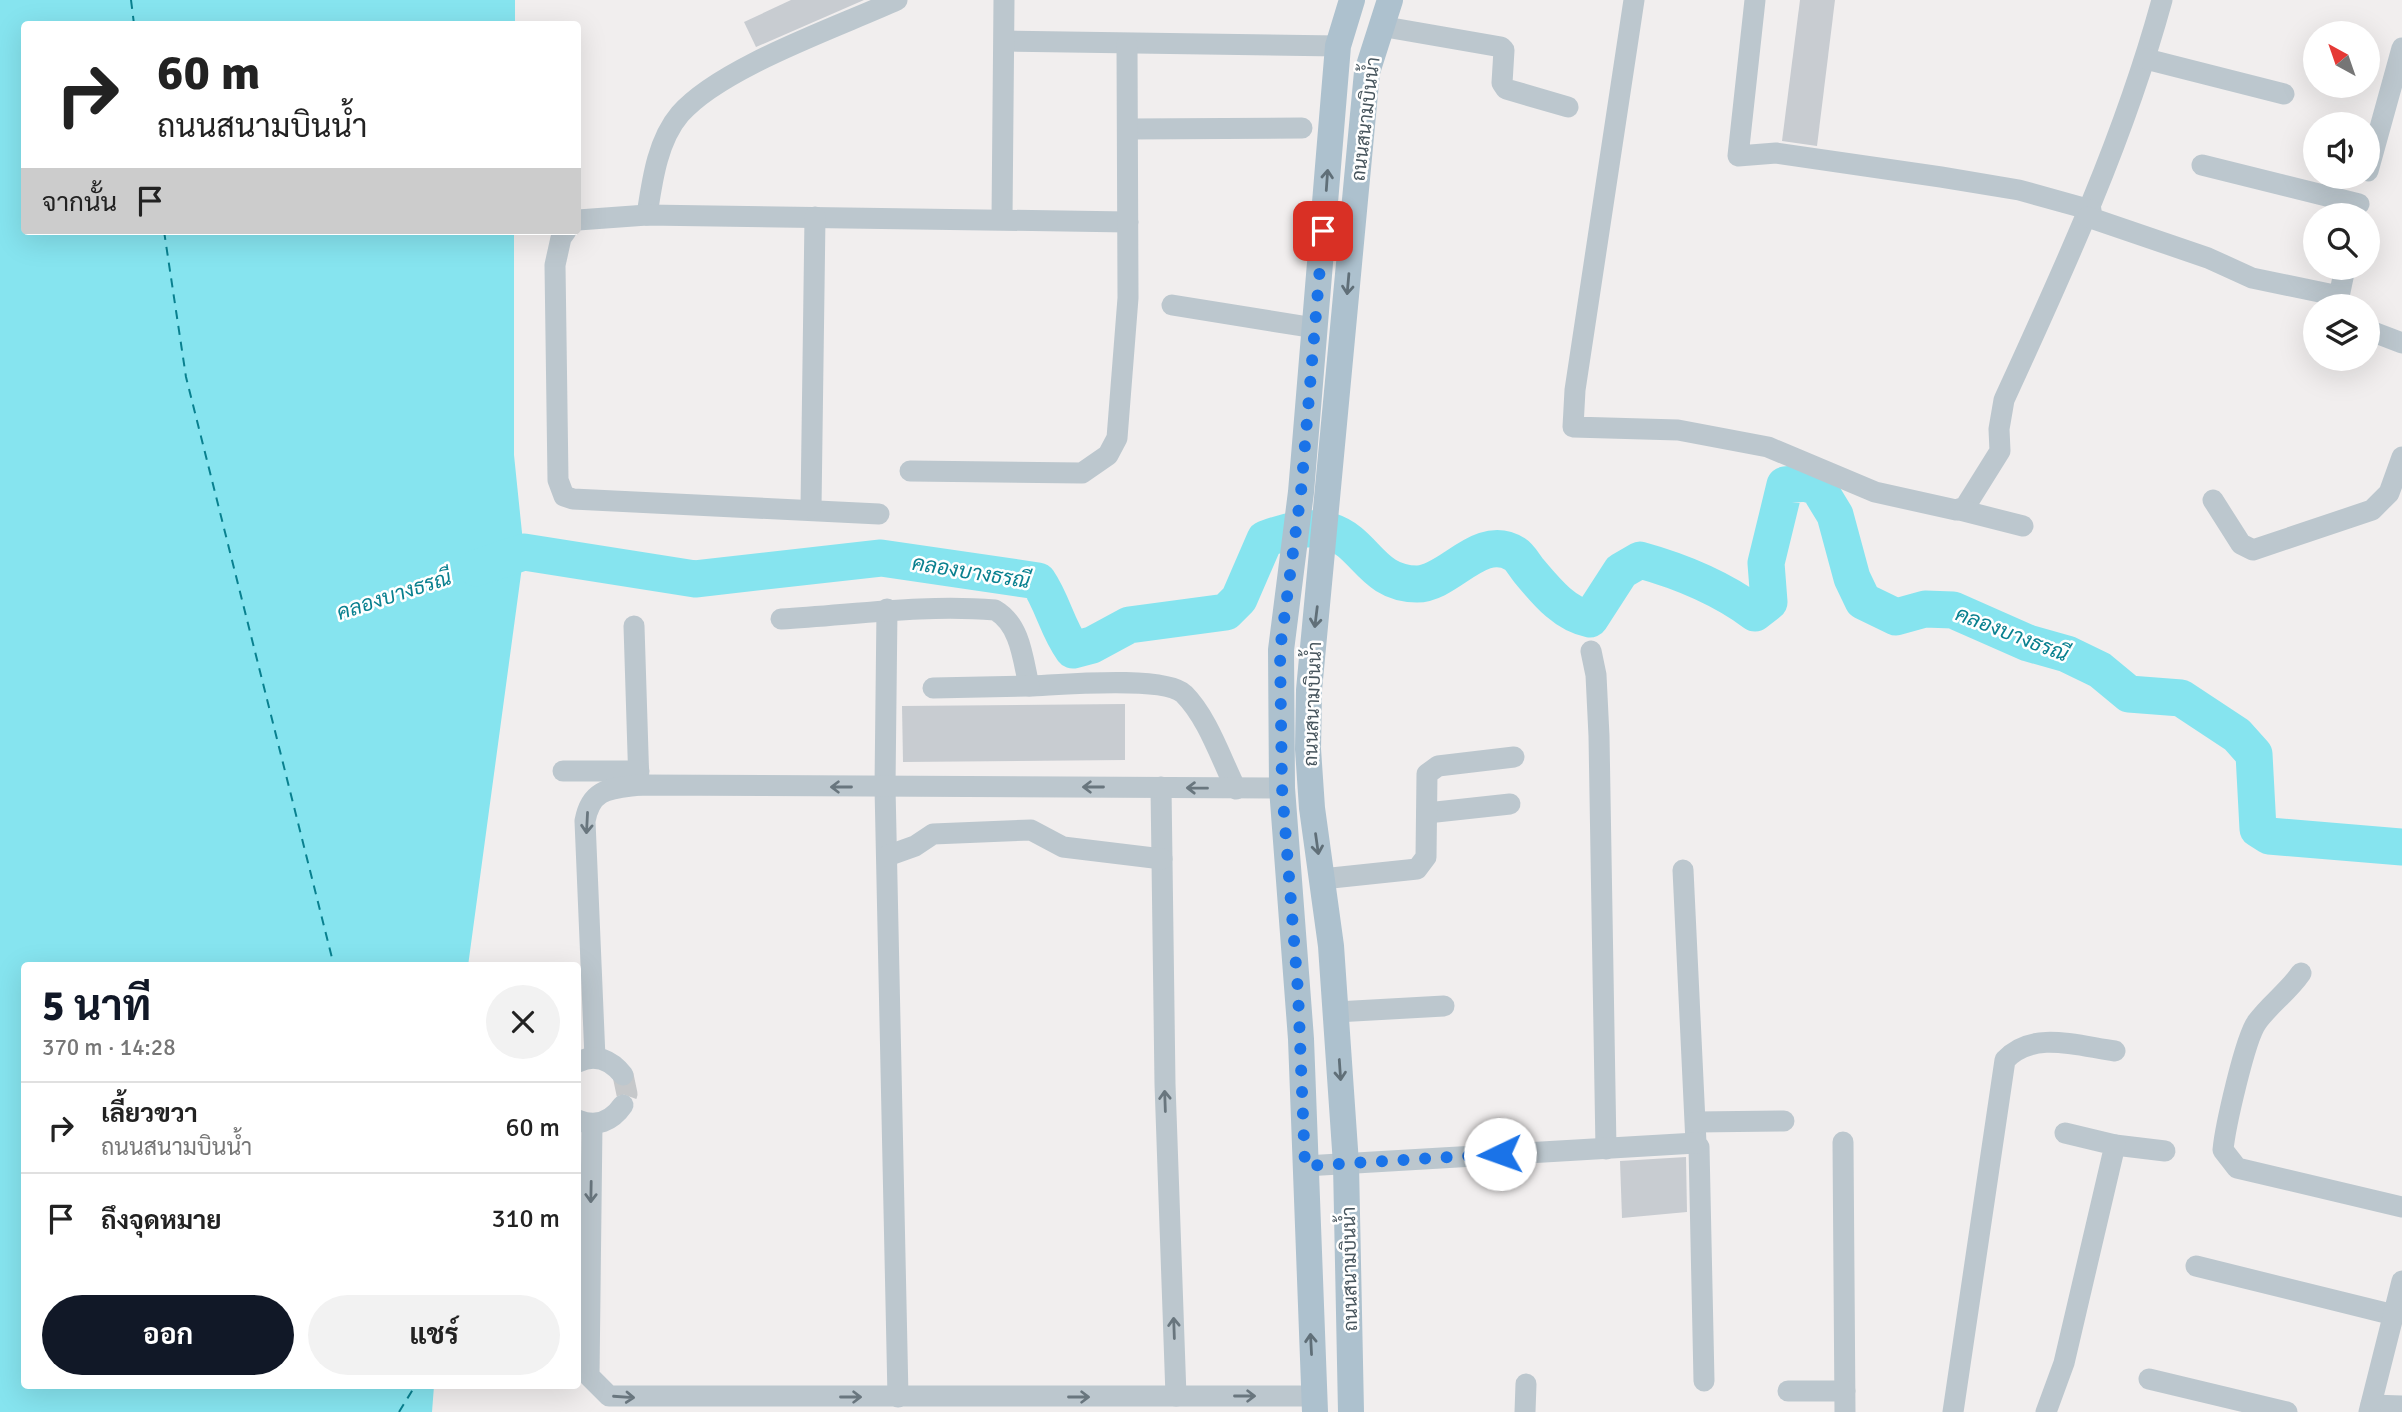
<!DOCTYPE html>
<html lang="th">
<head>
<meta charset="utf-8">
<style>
	:root { --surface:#fff; --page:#f2f2f2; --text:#222; --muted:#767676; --line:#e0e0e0; --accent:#111827 }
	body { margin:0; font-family:Signika,Sarabun,sans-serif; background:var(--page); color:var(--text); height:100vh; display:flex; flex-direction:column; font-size:26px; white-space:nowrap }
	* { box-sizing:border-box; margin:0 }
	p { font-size:23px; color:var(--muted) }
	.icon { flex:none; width:38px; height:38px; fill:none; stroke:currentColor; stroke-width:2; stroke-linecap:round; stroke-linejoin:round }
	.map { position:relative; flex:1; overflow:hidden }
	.details { position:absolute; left:21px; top:962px; width:560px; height:427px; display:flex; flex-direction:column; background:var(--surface); border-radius:7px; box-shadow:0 7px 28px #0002 }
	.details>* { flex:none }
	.banner { position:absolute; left:21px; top:21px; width:560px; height:214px; border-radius:7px; box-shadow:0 7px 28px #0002; background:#fff; color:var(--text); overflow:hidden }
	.needle { width:46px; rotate:320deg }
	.fabs { position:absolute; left:2303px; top:21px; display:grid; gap:14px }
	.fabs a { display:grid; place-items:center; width:77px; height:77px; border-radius:50%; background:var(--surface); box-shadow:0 7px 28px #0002; font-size:35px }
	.pin { position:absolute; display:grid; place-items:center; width:60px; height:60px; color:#fff; margin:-30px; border-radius:14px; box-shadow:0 4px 10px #0006 }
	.me { position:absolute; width:77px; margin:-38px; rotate:267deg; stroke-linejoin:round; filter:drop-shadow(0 0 5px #0008) }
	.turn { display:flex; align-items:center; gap:24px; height:147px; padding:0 21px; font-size:32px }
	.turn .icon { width:91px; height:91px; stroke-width:2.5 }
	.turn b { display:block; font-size:49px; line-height:60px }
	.then { display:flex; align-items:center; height:66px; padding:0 21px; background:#0003; gap:14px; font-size:26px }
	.round { display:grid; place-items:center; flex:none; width:74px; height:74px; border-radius:37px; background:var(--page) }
	.summary { display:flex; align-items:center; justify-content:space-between; height:119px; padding:0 21px }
	h1 { font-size:42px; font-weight:700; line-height:52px; color:var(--accent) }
	.primary-button { display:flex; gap:14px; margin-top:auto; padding:14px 21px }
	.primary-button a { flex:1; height:80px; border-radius:42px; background:var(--accent); color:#fff; font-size:28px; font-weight:700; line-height:80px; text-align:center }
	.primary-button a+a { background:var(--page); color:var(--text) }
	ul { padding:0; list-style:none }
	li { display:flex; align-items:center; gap:21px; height:91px; padding:0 21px; border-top:2px solid var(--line) }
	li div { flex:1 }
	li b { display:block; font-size:26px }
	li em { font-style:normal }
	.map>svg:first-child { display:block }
	.water { fill:#86e4ef }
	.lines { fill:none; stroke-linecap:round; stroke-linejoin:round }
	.river { stroke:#86e4ef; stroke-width:37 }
	.ferry { stroke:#09808f; stroke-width:2; stroke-dasharray:9 7; stroke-linecap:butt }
	.building { fill:#c8ccd1 }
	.minor-tunnel { stroke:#c6c8ca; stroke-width:21; stroke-dasharray:21 10; stroke-linecap:butt }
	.minor { stroke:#bcc7ce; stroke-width:21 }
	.major { stroke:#adc1ce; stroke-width:26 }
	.oneway { stroke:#606f78 }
	.oneway2 { stroke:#69767e }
	.route { stroke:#1a73e8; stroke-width:12; stroke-dasharray:0 21.6 }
	.labels { text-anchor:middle; stroke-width:5; stroke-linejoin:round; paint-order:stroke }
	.street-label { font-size:19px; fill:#46545c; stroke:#fff }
	.water-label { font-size:21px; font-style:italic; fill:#09808f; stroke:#fff }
</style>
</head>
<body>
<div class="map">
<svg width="2402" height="1412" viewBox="0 0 2402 1412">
	<rect width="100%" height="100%" fill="#f1eeee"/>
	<!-- water -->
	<polygon class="water" points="0,0 515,0 515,24 24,24 24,231 514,231 514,455 524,552 468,966 24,966 24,1386 434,1386 432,1412 0,1412"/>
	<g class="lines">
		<!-- river -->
		<path class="river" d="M476,568L524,552L695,579L881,558L1038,581C1053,603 1057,628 1073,650L1092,645L1129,625L1226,612L1239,599L1265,539C1368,500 1352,584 1417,584C1449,584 1480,532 1515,554C1520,557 1525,566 1529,571C1546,591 1564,614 1590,619L1621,571L1640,560C1680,571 1721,588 1755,613L1769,602L1766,563L1785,485L1805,483L1818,487L1835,515L1852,578L1863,601L1896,617L1925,609L1953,610L2028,643L2067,654L2100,670L2129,694L2181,698L2237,735L2254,754L2258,829L2269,836L2402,847"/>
		<!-- ferry -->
		<g class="ferry">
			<polyline points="131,0 134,24"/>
			<polyline points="164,231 186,377 334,966"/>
			<polyline points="399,1412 415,1386"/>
		</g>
	</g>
	<!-- building -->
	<g class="building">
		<polygon points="791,0 864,0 756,47 744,22"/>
		<polygon points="1800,0 1835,0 1817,146 1782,141"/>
		<polygon points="1125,704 1125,760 903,762 902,706"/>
		<polygon points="1686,1157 1687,1212 1622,1218 1620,1161"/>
	</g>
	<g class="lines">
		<!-- minor-tunnel -->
		<polyline class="minor-tunnel" points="623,1075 627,1094 623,1105"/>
		<!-- minor -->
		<g class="minor">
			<path d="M1634,0L1575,390L1573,427L1678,430L1768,447L1875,492L1956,510L1965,507L2000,451L1999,429L2004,400C2064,269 2124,139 2162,0"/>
			<polyline points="1755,0 1738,156 1776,153 1941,177 2019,190 2091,210"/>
			<polyline points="1380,26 1501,47 1504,50 1502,83 1506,89 1568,107"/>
			<polyline points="1006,41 1338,46"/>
			<polyline points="2146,59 2284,94"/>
			<polyline points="1130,129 1302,128"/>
			<polyline points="2202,165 2359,204"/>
			<polyline points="2368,171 2402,48"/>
			<path d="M647,215C652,182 657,141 680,114C721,67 838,27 897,0"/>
			<polyline points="2088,217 2208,258 2252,278 2339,296"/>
			<polyline points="1002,219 1004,0"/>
			<polyline points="578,220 647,215 1128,222"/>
			<polyline points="566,231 561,238 555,265 558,480 564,496 573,499 879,514"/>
			<polyline points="1172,305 1315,328"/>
			<polyline points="2337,306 2345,268"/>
			<polyline points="2368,330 2402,343"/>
			<polyline points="910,471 1082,473 1108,455 1117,438 1128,298 1127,44"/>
			<polyline points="2213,500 2241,544 2253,550 2372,510 2389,493 2402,457"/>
			<polyline points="811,508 815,217"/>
			<polyline points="1960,510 2023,526"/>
			<polyline points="887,609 885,787 898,1397"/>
			<path d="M781,619C853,615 923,604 995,610C1021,625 1023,660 1029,686C1059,685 1164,675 1184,694C1208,718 1221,759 1236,789"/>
			<polyline points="634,626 639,785"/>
			<polyline points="1591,651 1596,675 1599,736 1606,1149"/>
			<polyline points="933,688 1029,686"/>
			<polyline points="563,771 639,771"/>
			<polyline points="1161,787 1165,1084 1176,1396"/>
			<polyline points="1427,813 1510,804"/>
			<polyline points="887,856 915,846 933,834 1031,830 1063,847 1162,859"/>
			<polyline points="1683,870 1696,1143 1699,1147 1704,1381"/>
			<polyline points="1322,879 1417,869 1426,857 1427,774 1438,766 1514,757"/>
			<path d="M2301,973C2288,992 2270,1004 2257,1022C2245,1038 2225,1128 2223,1150L2237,1168L2402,1207"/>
			<polyline points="1336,1012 1444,1006"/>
			<path d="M595,1058L585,821C591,788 610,789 639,785L1282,788"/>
			<path d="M578,1062C596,1053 611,1060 623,1075"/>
			<path d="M578,1120C596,1128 612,1121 623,1105"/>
			<polyline points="1696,1122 1784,1121"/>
			<polyline points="592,1124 589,1376 609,1396 1314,1396"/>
			<polyline points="1843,1142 1845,1412"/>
			<polyline points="2115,1145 2165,1151"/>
			<polyline points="1305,1166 1696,1143"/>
			<polyline points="2196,1266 2394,1315"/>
			<polyline points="2149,1379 2287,1412"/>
			<polyline points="1788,1391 1845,1391"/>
			<polyline points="2371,1405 2402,1406"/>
			<polyline points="1525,1412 1526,1384"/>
			<path d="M1953,1412L2005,1060C2033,1030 2078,1046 2115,1051"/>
			<polyline points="2046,1412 2064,1363 2115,1145 2065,1133"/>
			<polyline points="2369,1412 2402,1281"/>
		</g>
		<!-- major -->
		<g class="major">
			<polyline points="1315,1412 1301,1039 1282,788 1281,650 1301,492 1338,46 1352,0"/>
			<polyline points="1351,1412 1346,1164 1331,946 1312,808 1308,749 1309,690 1367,72 1390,0"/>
		</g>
	</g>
	<!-- one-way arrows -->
	<defs><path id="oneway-shaft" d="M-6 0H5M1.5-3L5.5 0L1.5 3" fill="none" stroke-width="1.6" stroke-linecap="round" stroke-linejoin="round" transform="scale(1.75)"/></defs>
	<g class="oneway">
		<use href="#oneway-shaft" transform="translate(1327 180) rotate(-86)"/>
		<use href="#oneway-shaft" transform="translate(1348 284) rotate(95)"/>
		<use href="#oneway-shaft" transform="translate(1316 617) rotate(97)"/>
		<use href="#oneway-shaft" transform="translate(1317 844) rotate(82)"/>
		<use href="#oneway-shaft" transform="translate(1340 1070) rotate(86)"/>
		<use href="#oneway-shaft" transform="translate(1311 1344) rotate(-93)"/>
	</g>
	<g class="oneway2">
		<use href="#oneway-shaft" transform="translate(841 787) rotate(-180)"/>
		<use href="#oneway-shaft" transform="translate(1093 787) rotate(-180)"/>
		<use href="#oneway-shaft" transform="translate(1197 788) rotate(-179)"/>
		<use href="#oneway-shaft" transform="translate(587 823) rotate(93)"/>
		<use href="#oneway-shaft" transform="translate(1165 1101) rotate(-92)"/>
		<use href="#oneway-shaft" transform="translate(591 1192) rotate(91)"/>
		<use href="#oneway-shaft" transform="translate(1174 1328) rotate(-92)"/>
		<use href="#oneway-shaft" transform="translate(1245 1396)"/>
		<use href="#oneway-shaft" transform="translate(624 1397) rotate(4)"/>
		<use href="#oneway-shaft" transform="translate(851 1397)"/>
		<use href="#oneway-shaft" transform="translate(1079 1397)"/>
	</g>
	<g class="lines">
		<!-- route -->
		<polyline class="route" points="1323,231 1301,492 1280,650 1282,788 1298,991 1305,1166 1500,1154"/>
	</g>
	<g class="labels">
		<!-- street labels -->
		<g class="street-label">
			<text transform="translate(1365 119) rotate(-83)" y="7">ถนนสนามบินน้ำ</text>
			<text transform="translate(1312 704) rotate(-88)" y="7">ถนนสนามบินน้ำ</text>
			<text transform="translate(1349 1269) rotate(-91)" y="7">ถนนสนามบินน้ำ</text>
		</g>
		<!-- water labels -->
		<g class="water-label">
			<text transform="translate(971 572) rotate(9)" y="7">คลองบางธรณี</text>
			<text transform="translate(394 595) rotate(-18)" y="7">คลองบางธรณี</text>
			<text transform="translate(2012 634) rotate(21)" y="7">คลองบางธรณี</text>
		</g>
	</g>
</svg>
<div class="fabs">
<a><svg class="needle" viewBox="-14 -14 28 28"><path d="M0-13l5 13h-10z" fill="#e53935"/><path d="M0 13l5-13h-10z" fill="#767676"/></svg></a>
<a><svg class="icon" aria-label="sound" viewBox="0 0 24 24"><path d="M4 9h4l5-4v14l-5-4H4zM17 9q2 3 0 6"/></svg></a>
<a><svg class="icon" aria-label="search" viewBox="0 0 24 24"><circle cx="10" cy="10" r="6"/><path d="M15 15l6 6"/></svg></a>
<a><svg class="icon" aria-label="layers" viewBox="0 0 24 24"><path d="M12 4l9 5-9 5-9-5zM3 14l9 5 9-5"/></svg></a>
</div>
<div class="pin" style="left:1323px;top:231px;background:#d93025"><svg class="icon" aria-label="arrive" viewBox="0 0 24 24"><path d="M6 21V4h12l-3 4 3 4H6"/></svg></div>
<svg class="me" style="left:1500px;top:1154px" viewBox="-20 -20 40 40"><circle r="19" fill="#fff"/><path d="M0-13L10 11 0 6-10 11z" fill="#1a73e8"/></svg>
<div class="banner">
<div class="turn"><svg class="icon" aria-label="right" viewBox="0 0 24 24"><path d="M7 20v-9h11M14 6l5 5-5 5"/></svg><div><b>60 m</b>ถนนสนามบินน้ำ</div></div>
<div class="then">จากนั้น<svg class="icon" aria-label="arrive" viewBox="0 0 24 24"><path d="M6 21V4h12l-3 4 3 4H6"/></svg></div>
</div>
<section class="details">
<div class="summary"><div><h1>5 นาที</h1><p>370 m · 14:28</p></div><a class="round"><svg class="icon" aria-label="close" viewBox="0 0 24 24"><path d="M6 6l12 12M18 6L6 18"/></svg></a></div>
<ul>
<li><svg class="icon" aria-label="right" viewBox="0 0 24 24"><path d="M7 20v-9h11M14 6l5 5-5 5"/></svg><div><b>เลี้ยวขวา</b><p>ถนนสนามบินน้ำ</p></div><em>60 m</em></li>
<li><svg class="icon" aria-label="arrive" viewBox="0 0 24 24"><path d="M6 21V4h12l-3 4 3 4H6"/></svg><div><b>ถึงจุดหมาย</b></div><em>310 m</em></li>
</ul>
<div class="primary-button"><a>ออก</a><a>แชร์</a></div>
</section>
</div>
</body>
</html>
